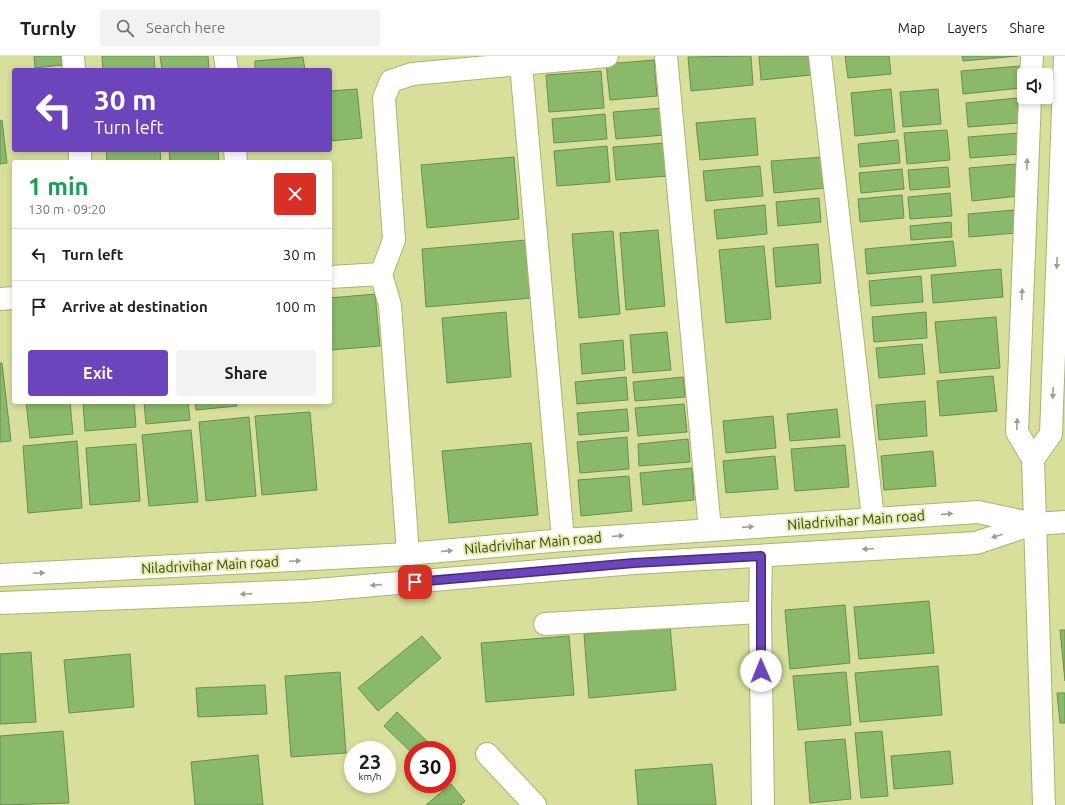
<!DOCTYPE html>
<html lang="en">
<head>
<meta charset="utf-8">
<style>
	:root { --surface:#fff; --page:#f2f2f2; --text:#202124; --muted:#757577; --line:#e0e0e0; --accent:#6c45bd }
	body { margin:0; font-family:Ubuntu,sans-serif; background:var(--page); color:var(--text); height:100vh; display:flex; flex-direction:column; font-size:15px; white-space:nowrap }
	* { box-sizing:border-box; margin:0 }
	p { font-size:13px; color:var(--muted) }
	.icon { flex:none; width:22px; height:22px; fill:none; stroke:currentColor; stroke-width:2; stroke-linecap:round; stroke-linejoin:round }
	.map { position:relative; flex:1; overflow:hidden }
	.drawer { position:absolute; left:12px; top:104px; width:320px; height:244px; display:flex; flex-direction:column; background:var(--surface); border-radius:4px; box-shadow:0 2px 6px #0003 }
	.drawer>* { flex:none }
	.guide { position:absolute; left:12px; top:12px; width:320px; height:84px; border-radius:4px; box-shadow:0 2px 6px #0003; background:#6c45bd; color:#fff; overflow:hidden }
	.tools { position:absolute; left:1017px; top:12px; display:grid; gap:8px }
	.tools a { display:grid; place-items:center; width:36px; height:36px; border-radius:4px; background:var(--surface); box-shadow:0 2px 6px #0003; font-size:20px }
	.speed { position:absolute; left:344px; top:685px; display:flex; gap:8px; font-size:20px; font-weight:700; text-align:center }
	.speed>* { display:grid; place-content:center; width:52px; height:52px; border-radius:50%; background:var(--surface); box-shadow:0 2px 6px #0003; line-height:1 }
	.speed small { font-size:10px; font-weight:400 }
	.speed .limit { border:6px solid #d22; background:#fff; color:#111 }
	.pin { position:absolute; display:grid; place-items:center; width:34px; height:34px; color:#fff; margin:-17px; border-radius:8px; box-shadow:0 2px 6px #0006 }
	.me { position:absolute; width:44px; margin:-22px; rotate:359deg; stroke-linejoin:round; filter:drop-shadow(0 0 3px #0008) }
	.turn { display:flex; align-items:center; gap:14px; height:84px; padding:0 16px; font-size:18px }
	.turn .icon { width:52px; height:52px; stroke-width:2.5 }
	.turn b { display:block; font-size:28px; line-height:34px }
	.round { display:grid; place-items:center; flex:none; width:42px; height:42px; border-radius:4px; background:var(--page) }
	.summary { display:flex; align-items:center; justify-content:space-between; height:68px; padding:0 16px }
	h1 { font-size:24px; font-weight:700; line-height:30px; color:#1e9e55 }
	.button { display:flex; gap:8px; margin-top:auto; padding:8px 16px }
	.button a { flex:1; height:46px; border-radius:4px; background:var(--accent); color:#fff; font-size:16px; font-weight:700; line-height:46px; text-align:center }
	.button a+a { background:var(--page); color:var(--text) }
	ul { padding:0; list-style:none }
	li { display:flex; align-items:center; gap:12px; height:52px; padding:0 16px; border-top:1px solid var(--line) }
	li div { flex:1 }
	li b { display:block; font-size:15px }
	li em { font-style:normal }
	header { display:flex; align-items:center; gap:24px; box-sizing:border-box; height:56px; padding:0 20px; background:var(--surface); border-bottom:1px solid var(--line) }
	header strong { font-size:19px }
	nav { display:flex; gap:22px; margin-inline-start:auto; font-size:14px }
	.search { width:280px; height:36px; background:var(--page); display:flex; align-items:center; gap:10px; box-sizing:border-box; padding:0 14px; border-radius:4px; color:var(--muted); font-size:15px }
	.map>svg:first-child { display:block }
	.building { fill:#89b969; stroke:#6a8c55 }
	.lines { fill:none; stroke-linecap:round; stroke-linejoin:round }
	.minor-casing { stroke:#abb371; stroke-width:24 }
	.tertiary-casing { stroke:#abb371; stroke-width:24 }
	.minor { stroke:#fff; stroke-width:22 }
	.tertiary { stroke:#fff; stroke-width:22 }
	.oneway { fill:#9d9e90 }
	.route-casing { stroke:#462d7b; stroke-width:10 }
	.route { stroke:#6c45bd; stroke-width:7 }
	.labels { text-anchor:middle; stroke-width:4; stroke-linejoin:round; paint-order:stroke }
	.street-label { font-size:14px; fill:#3b3e22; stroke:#e4eca8 }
</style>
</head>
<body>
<header>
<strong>Turnly</strong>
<div class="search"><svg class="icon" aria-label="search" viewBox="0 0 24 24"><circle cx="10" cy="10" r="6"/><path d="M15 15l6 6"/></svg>Search here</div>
<nav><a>Map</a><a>Layers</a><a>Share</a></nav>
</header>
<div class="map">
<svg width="1065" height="749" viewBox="0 0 1065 749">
	<rect width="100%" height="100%" fill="#d7df9b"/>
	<!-- building -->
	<g class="building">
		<polygon points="34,0 62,0 62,9 35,12"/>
		<polygon points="102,0 154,0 155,14 103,14"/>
		<polygon points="160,0 208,0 209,14 162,14"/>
		<polygon points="751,0 753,29 691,35 688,1"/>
		<polygon points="759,0 810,0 811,19 761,24"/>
		<polygon points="845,0 889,0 891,18 848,22"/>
		<polygon points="962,0 1018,0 963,5"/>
		<polygon points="303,1 305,14 255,14 255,5"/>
		<polygon points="654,4 657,40 610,44 606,8"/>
		<polygon points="1020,10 1022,32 963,38 961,15"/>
		<polygon points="601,15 604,52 549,56 546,19"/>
		<polygon points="357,33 362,82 330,85 330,35"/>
		<polygon points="891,33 895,76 855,80 851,37"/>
		<polygon points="938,33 941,68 903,71 900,36"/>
		<polygon points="1017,42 1019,67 968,71 966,47"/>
		<polygon points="662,52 665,79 616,83 613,56"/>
		<polygon points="605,58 607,83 554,87 552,63"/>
		<polygon points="755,62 758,99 700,104 696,67"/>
		<polygon points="2,64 7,107 0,108 0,65"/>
		<polygon points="947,74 950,104 907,108 904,77"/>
		<polygon points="1018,77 1020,98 970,102 968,81"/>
		<polygon points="898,84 900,107 860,111 858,88"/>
		<polygon points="665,87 668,120 616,124 613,91"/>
		<polygon points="607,90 610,126 557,130 554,95"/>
		<polygon points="106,94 160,94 161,106 107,106"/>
		<polygon points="169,94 218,94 219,106 170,106"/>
		<polygon points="514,101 519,163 427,172 421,109"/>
		<polygon points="823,101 826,132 774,137 771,105"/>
		<polygon points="1016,108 1019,140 972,145 969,112"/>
		<polygon points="760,110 763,140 706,145 703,115"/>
		<polygon points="948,111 950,131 910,134 908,114"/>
		<polygon points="902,113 904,133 861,137 859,117"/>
		<polygon points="950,137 952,160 910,163 908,141"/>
		<polygon points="902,139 904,162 860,166 858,143"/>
		<polygon points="819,142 821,166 778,170 776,146"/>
		<polygon points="765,149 767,178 717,183 714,154"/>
		<polygon points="1014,154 1016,177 969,181 968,158"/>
		<polygon points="951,166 952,181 911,184 910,170"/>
		<polygon points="658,174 665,250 626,254 620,177"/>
		<polygon points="613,175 620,258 579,262 572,178"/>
		<polygon points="527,184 532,242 426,251 422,193"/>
		<polygon points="953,185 956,210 867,218 865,193"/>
		<polygon points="818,188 821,227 776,231 773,192"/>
		<polygon points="764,190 771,263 726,267 719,194"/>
		<polygon points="1001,213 1003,241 933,247 931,219"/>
		<polygon points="921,220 923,246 871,250 869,225"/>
		<polygon points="375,238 380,290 330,294 330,242"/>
		<polygon points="506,256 511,321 447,327 442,262"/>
		<polygon points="926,256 927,282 874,286 872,261"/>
		<polygon points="996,261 1000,312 940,317 935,266"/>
		<polygon points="667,276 671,314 633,317 630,279"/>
		<polygon points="623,284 625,314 582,318 580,288"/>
		<polygon points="922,288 925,318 879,322 876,292"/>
		<polygon points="0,307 2,307 11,385 0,386"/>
		<polygon points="993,320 997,355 940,360 937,325"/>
		<polygon points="626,321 628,344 577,348 575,326"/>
		<polygon points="683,321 685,341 635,345 633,326"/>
		<polygon points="925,345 927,380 879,384 876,349"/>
		<polygon points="26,346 70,346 73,378 30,382"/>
		<polygon points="83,346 134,346 136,371 85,375"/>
		<polygon points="144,346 188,346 190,364 146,368"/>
		<polygon points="195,346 237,346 237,350 196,354"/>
		<polygon points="684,348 687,376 638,380 635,352"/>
		<polygon points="627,353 629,375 579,379 577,357"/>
		<polygon points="837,353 840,381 790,385 787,358"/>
		<polygon points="310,356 317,434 262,439 255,360"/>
		<polygon points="773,360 776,392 726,397 723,365"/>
		<polygon points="249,361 256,440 206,445 199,366"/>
		<polygon points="191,374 198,446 149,450 142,379"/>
		<polygon points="627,381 629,413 580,417 577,386"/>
		<polygon points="688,383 690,406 639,410 638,388"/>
		<polygon points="77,385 82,452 28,457 23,390"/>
		<polygon points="531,387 538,459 449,467 442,395"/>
		<polygon points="136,388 140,445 90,449 86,392"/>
		<polygon points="845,389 849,431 795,435 791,393"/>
		<polygon points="933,395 936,430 884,434 881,400"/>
		<polygon points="775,400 778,433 726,437 723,405"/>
		<polygon points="692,412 694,444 643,449 640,417"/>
		<polygon points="629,420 632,455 581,460 578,424"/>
		<polygon points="929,545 934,597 859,603 854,551"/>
		<polygon points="845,549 850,607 790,613 785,554"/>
		<polygon points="670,570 676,634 589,642 584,578"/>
		<polygon points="1060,574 1065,574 1065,625"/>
		<polygon points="422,580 441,602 378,655 358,632"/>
		<polygon points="569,580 574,639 486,646 481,587"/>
		<polygon points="31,596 36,666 0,668 0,598"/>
		<polygon points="130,598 134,651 69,657 64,604"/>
		<polygon points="938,610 942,659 860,666 855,617"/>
		<polygon points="340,616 346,697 291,701 285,620"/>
		<polygon points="846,616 851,669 798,674 793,620"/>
		<polygon points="265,629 267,658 198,661 196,632"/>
		<polygon points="1057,637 1065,637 1065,667 1060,667"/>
		<polygon points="397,656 436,694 413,694 413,698 384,670"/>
		<polygon points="63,675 69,747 0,749 0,680"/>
		<polygon points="882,675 888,740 861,742 855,677"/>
		<polygon points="845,683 851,743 810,747 805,686"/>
		<polygon points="950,695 953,728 894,733 891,700"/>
		<polygon points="258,699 263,749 195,749 191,706"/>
		<polygon points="712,708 716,749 638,749 635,714"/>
		<polygon points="451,728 465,745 461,749 426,749"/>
	</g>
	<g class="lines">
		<defs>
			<g id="minor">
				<polyline points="73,0 74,14"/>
				<polyline points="225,0 227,14"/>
				<polyline points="666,0 710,474"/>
				<polyline points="820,0 873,462"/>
				<polyline points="521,8 563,484"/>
				<polyline points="1031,19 1032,0"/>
				<polyline points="1030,41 1017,376 1033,403 1044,749"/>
				<polyline points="80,94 80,106"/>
				<polyline points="235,94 236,106"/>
				<polyline points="381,218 394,184 384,42 391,25 412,18 607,0"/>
				<polyline points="330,221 381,218 390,249 408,498"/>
				<polyline points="0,243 14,242"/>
				<polyline points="1033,403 1051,378 1065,0"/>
				<polyline points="761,500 760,556 763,749"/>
				<polyline points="545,568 760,556"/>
				<polyline points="487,698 535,749"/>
			</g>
			<g id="tertiary">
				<polyline points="0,519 408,498 563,484 978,456 1034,468 1065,466"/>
				<polyline points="0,547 305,535 634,507 976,487 1033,468"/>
			</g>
		</defs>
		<!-- minor casing -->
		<use href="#minor" class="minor-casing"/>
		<!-- tertiary casing -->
		<use href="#tertiary" class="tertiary-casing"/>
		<!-- minor -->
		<use href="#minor" class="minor"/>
		<!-- tertiary -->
		<use href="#tertiary" class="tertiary"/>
	</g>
	<!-- one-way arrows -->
	<defs><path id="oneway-solid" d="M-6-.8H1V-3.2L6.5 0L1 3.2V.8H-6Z"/></defs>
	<g class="oneway">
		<use href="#oneway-solid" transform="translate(1027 108) rotate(-88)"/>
		<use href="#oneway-solid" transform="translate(1057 207) rotate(92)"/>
		<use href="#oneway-solid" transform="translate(1022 238) rotate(-88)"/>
		<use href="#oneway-solid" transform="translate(1053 337) rotate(92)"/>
		<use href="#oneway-solid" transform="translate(1017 368) rotate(-88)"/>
		<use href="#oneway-solid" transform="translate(947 458) rotate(-4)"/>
		<use href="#oneway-solid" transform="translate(748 471) rotate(-4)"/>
		<use href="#oneway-solid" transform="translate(618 480) rotate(-4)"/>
		<use href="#oneway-solid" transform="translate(997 480) rotate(162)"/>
		<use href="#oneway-solid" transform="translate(868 493) rotate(177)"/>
		<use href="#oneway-solid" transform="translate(447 495) rotate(-5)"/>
		<use href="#oneway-solid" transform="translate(295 505) rotate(-3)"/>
		<use href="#oneway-solid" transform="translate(39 517) rotate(-3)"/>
		<use href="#oneway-solid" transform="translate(376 529) rotate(175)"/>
		<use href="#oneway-solid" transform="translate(246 538) rotate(177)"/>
	</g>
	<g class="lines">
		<defs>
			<polyline id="route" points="415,526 634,507 761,500 761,615"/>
		</defs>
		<!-- route casing -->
		<use href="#route" class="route-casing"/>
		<!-- route -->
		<use href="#route" class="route"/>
	</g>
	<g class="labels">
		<!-- street labels -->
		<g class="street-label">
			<text transform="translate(856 464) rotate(-4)" y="5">Niladrivihar Main road</text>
			<text transform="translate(533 487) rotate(-5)" y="5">Niladrivihar Main road</text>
			<text transform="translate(210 509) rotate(-3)" y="5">Niladrivihar Main road</text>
		</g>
	</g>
</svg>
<div class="tools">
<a><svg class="icon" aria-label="sound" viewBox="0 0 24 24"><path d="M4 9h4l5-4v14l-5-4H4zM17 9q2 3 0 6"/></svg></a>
</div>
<div class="speed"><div>23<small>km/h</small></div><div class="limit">30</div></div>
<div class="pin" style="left:415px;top:526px;background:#d93025"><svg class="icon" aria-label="arrive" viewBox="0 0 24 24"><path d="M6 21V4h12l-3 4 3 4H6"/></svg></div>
<svg class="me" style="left:761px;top:615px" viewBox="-20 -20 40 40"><circle r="19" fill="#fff"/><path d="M0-13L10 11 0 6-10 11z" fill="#6c45bd"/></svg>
<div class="guide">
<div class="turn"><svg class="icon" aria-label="left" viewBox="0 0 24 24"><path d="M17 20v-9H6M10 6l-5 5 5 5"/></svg><div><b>30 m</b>Turn left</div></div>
</div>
<section class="drawer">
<div class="summary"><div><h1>1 min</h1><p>130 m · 09:20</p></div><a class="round" style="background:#d93025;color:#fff"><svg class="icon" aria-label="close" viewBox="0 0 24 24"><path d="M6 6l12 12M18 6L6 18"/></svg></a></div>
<ul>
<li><svg class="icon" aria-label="left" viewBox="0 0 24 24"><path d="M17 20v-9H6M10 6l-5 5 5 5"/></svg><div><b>Turn left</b></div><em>30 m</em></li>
<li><svg class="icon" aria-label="arrive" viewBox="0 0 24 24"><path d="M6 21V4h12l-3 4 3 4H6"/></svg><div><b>Arrive at destination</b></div><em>100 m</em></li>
</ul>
<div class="button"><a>Exit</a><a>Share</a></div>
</section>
</div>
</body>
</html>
